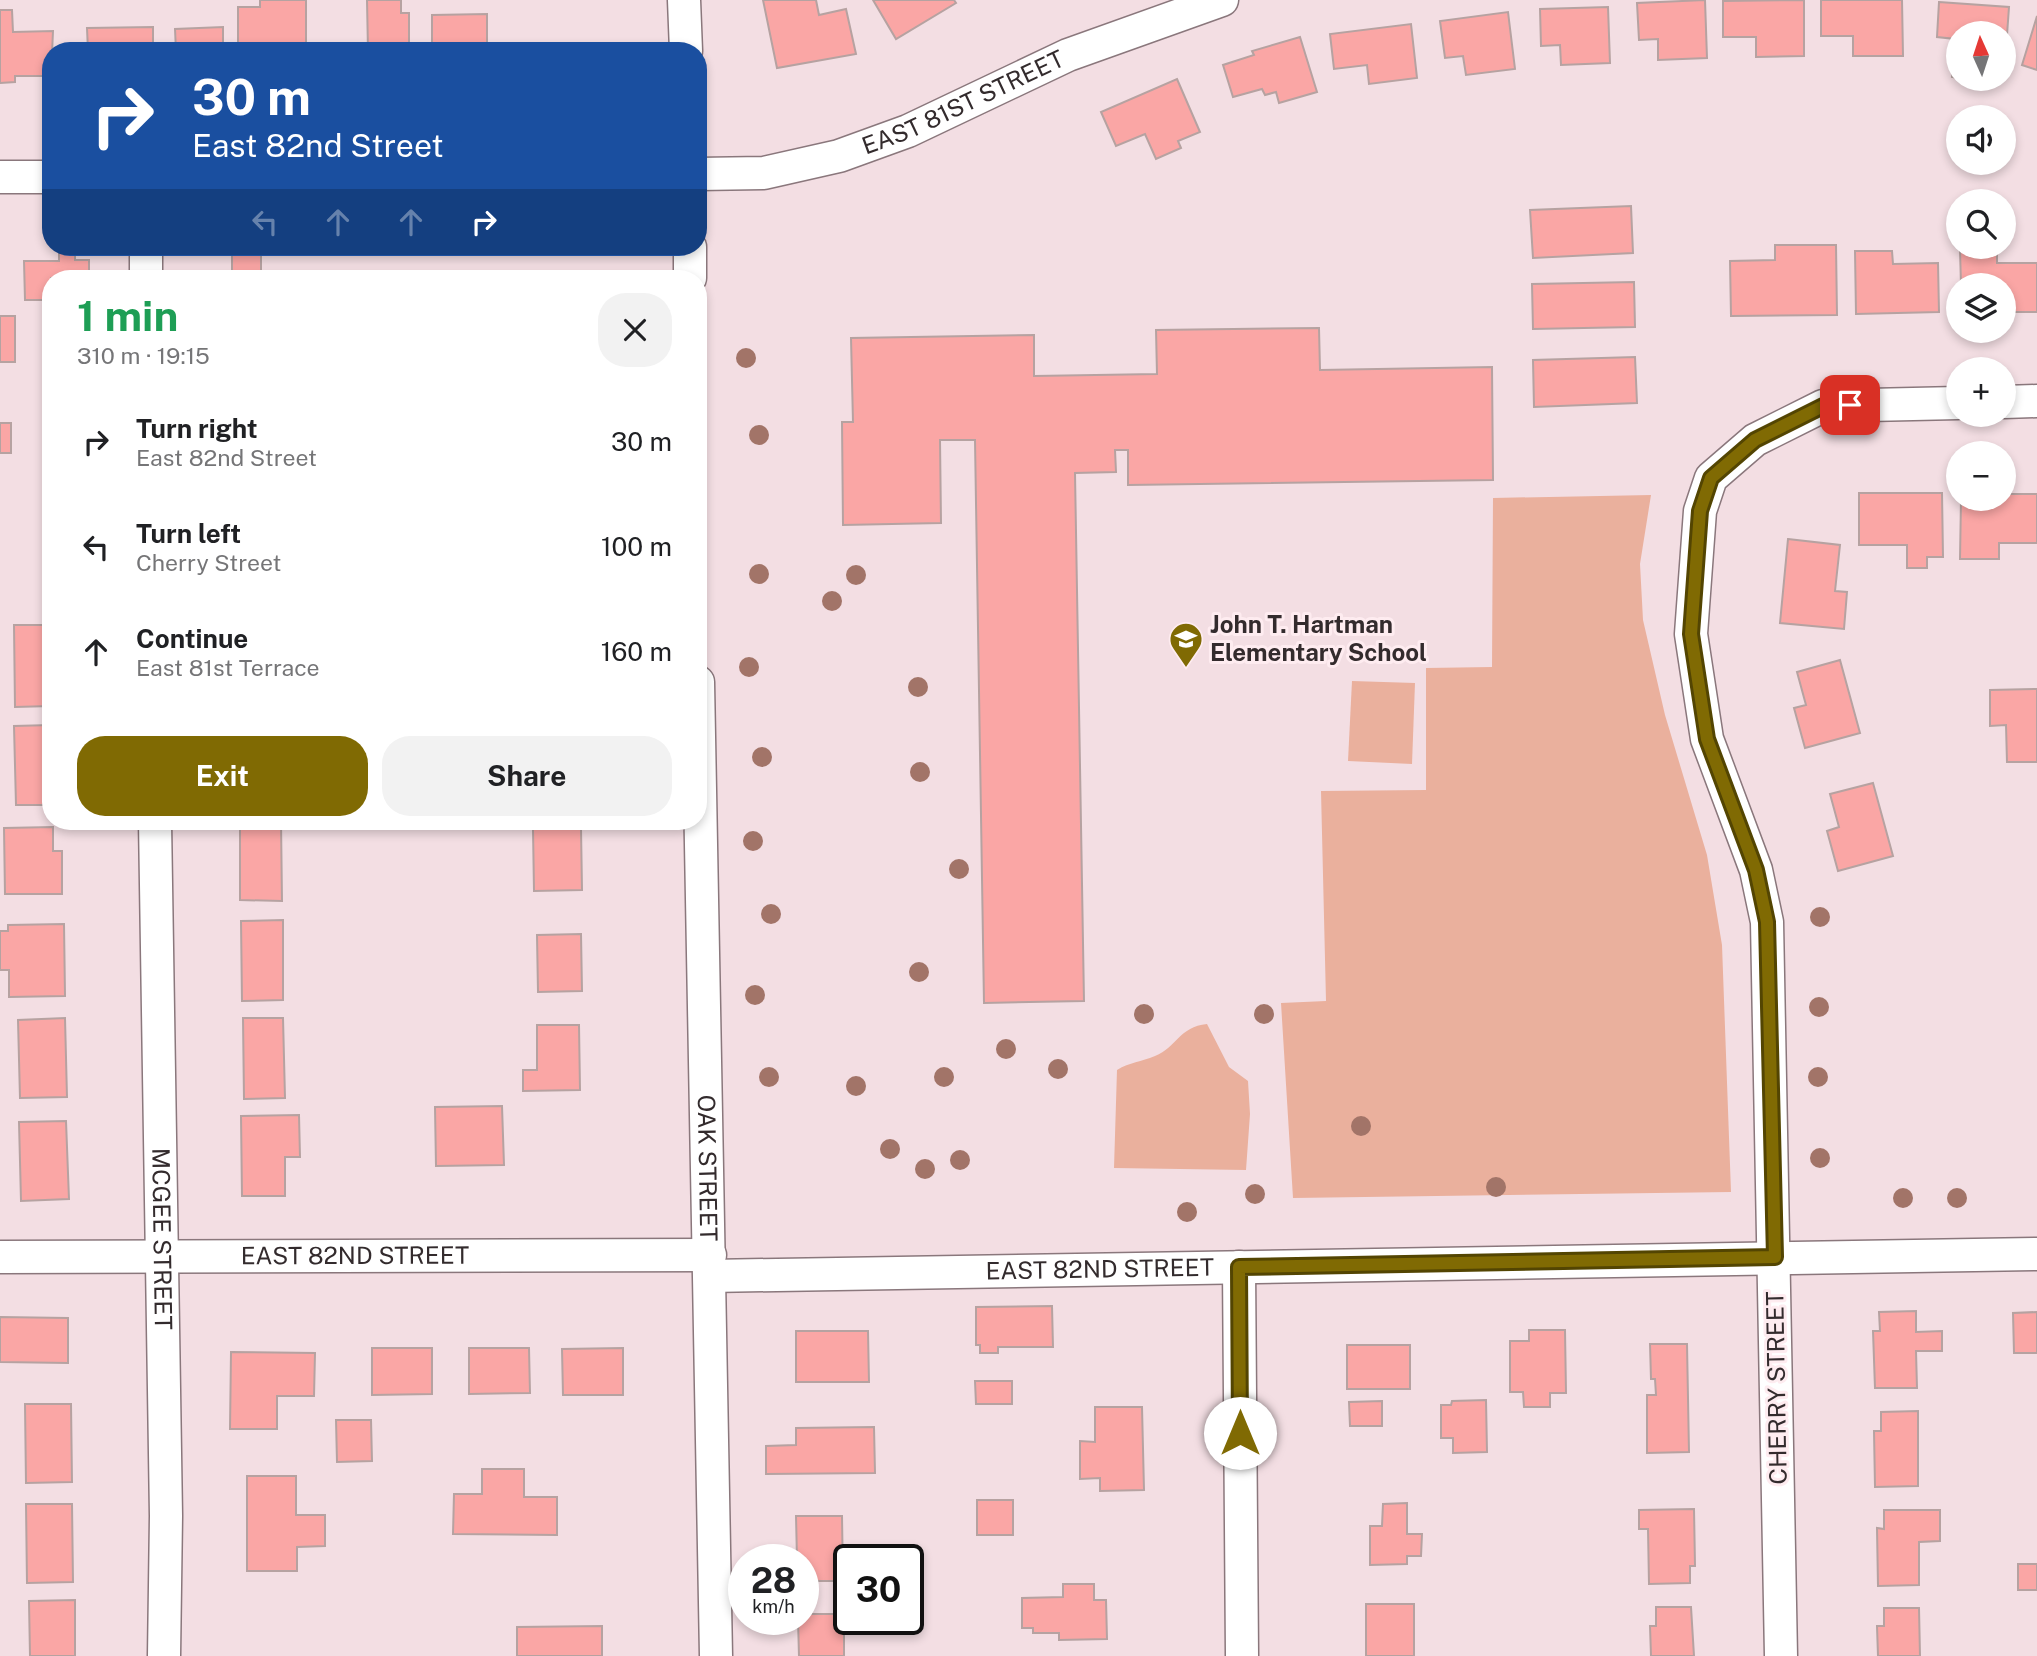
<!DOCTYPE html>
<html lang="en">
<head>
<meta charset="utf-8">
<style>
	:root { --surface:#fff; --page:#f2f2f2; --text:#202124; --muted:#757577; --accent:#806a03 }
	body { margin:0; font-family:"Public Sans",sans-serif; background:var(--page); color:var(--text); height:100vh; display:flex; flex-direction:column; font-size:26px; white-space:nowrap }
	* { box-sizing:border-box; margin:0 }
	p { font-size:23px; color:var(--muted) }
	.icon { flex:none; width:38px; height:38px; fill:none; stroke:currentColor; stroke-width:2; stroke-linecap:round; stroke-linejoin:round }
	.map { position:relative; flex:1; overflow:hidden }
	.details { position:absolute; left:42px; top:270px; width:665px; height:560px; display:flex; flex-direction:column; background:var(--surface); border-radius:28px; box-shadow:0 4px 10px #0003 }
	.details>* { flex:none }
	.guide { position:absolute; left:42px; top:42px; width:665px; height:214px; border-radius:28px; box-shadow:0 4px 10px #0003; background:#1a4fa0; color:#fff; overflow:hidden }
	.needle { width:46px; rotate:357deg }
	.controls { position:absolute; left:1946px; top:21px; display:grid; gap:14px }
	.controls a { display:grid; place-items:center; width:70px; height:70px; border-radius:50%; background:var(--surface); box-shadow:0 4px 10px #0003; font-size:35px }
	.speed { position:absolute; left:728px; top:1544px; display:flex; gap:14px; font-size:35px; font-weight:700; text-align:center }
	.speed>* { display:grid; place-content:center; width:91px; height:91px; border-radius:50%; background:var(--surface); box-shadow:0 4px 10px #0003; line-height:1 }
	.speed small { font-size:18px; font-weight:400 }
	.speed .limit { border:4px solid #111; border-radius:10px; background:#fff; color:#111 }
	.pin { position:absolute; display:grid; place-items:center; width:60px; height:60px; color:#fff; margin:-30px; border-radius:14px; box-shadow:0 4px 10px #0006 }
	.me { position:absolute; width:77px; margin:-38px; rotate:0deg; stroke-linejoin:round; filter:drop-shadow(0 0 5px #0008) }
	.turn { display:flex; align-items:center; gap:24px; height:147px; padding:0 35px; font-size:32px }
	.turn .icon { width:91px; height:91px; stroke-width:2.5 }
	.turn b { display:block; font-size:49px; line-height:60px }
	.lanes { display:flex; align-items:center; height:66px; padding:0 35px; background:#0003; justify-content:center; gap:35px; direction:ltr }
	.lanes .off { opacity:.35 }
	.round { display:grid; place-items:center; flex:none; width:74px; height:74px; border-radius:28px; background:var(--page) }
	.overview { display:flex; align-items:center; justify-content:space-between; height:119px; padding:0 35px }
	h1 { font-size:42px; font-weight:700; line-height:52px; color:#1e9e55 }
	.cta { display:flex; gap:14px; margin-top:auto; padding:14px 35px }
	.cta a { flex:1; height:80px; border-radius:28px; background:var(--accent); color:#fff; font-size:28px; font-weight:700; line-height:80px; text-align:center }
	.cta a+a { background:var(--page); color:var(--text) }
	ul { padding:0; list-style:none }
	li { display:flex; align-items:center; gap:21px; height:105px; padding:0 35px }
	li div { flex:1 }
	li b { display:block; font-size:26px }
	li em { font-style:normal }
	.map>svg:first-child { display:block }
	.green { fill:#eab09d }
	.building { fill:#faa6a5; stroke:#b6a2a1; stroke-width:2 }
	.lines { fill:none; stroke-linecap:round; stroke-linejoin:round }
	.minor-casing { stroke:#8a777c; stroke-width:35 }
	.minor { stroke:#fff; stroke-width:32 }
	.tree { fill:#a27468 }
	.route-casing { stroke:#534502; stroke-width:18 }
	.route { stroke:#806a03; stroke-width:12 }
	.labels { text-anchor:middle; stroke-width:6; stroke-linejoin:round; paint-order:stroke }
	.street-label { font-size:24px; fill:#332b2d; stroke:#feecf0 }
	.poi-label { font-size:24px; font-weight:bold; fill:#332b2d; stroke:#feecf0; text-anchor:start }
</style>
</head>
<body>
<div class="map">
<svg width="2037" height="1656" viewBox="0 0 2037 1656">
	<rect width="100%" height="100%" fill="#f3dee3"/>
	<!-- green -->
	<g class="green">
		<polygon points="1651,495 1640,564 1643,620 1665,715 1707,855 1722,945 1731,1192 1293,1198 1281,1003 1326,1001 1321,791 1426,790 1426,668 1492,667 1493,498"/>
		<polygon points="1352,681 1415,683 1412,764 1348,761"/>
		<path d="M1207,1024L1229,1067L1248,1081L1250,1114L1246,1170L1114,1168L1117,1070C1130,1062 1141,1062 1155,1056C1177,1047 1179,1027 1207,1024Z"/>
	</g>
	<!-- building -->
	<g class="building">
		<polygon points="260,0 306,0 306,51 238,51 238,7 260,7"/>
		<polygon points="367,0 401,0 401,13 409,13 409,51 368,51"/>
		<polygon points="763,0 816,0 819,15 846,9 856,54 777,68"/>
		<polygon points="873,0 954,0 956,3 896,39"/>
		<polygon points="1705,0 1707,58 1658,60 1658,39 1639,40 1637,3"/>
		<polygon points="1804,0 1804,56 1756,57 1756,37 1723,37 1723,1"/>
		<polygon points="1821,0 1902,0 1903,56 1853,56 1853,36 1821,36"/>
		<polygon points="1939,2 2009,7 2005,63 2004,33 1958,33 1958,78 1952,77 1955,39 1937,37"/>
		<polygon points="1608,7 1610,63 1561,65 1560,45 1541,46 1540,9"/>
		<polygon points="0,10 12,10 13,32 53,31 51,76 15,76 15,82 0,83"/>
		<polygon points="1508,12 1515,69 1466,75 1463,56 1445,58 1440,21"/>
		<polygon points="487,14 487,51 432,51 432,15"/>
		<polygon points="2037,16 2037,70 2022,65"/>
		<polygon points="1411,24 1417,78 1369,84 1367,65 1334,69 1330,34"/>
		<polygon points="153,27 153,51 88,51 87,28"/>
		<polygon points="223,27 223,51 176,51 175,29"/>
		<polygon points="1300,37 1317,92 1279,103 1276,92 1265,95 1262,89 1233,97 1223,65 1254,55 1252,51"/>
		<polygon points="1177,79 1200,132 1178,141 1181,148 1156,159 1145,134 1116,146 1101,112"/>
		<polygon points="1631,206 1633,253 1533,258 1530,210"/>
		<polygon points="1775,245 1836,245 1837,315 1731,316 1730,261 1775,260"/>
		<rect x="232" y="247" width="29" height="31"/>
		<polygon points="59,250 75,250 75,260 89,260 89,278 51,278 51,300 25,300 24,261 59,261"/>
		<polygon points="1960,250 1997,250 1997,263 2037,263 2037,312 2004,312 2004,285 1961,285"/>
		<polygon points="1855,251 1892,251 1893,264 1938,263 1939,312 1856,314"/>
		<polygon points="557,277 557,278 494,278"/>
		<polygon points="1634,282 1635,327 1533,329 1532,284"/>
		<rect x="0" y="316" width="15" height="46"/>
		<polygon points="1319,328 1320,370 1492,367 1493,480 1128,485 1128,450 1115,450 1116,472 1075,473 1084,1001 984,1003 975,440 940,440 941,523 843,525 842,422 853,422 851,338 1034,335 1034,376 1157,374 1156,330"/>
		<polygon points="1635,357 1637,403 1534,407 1533,360"/>
		<rect x="0" y="423" width="11" height="30"/>
		<polygon points="1859,493 1942,493 1943,557 1927,557 1927,568 1907,568 1907,545 1859,545"/>
		<polygon points="2004,494 2037,494 2037,543 1999,543 1999,559 1960,559 1961,499 2004,499"/>
		<polygon points="1788,539 1840,545 1835,591 1847,592 1844,629 1780,623"/>
		<polygon points="14,625 51,625 51,706 15,707"/>
		<polygon points="1840,660 1860,733 1805,748 1794,708 1806,705 1797,672"/>
		<polygon points="2037,689 2037,762 2007,762 2006,725 1990,726 1990,690"/>
		<polygon points="51,725 51,805 16,805 14,726"/>
		<polygon points="1873,783 1893,856 1838,871 1827,831 1839,827 1830,794"/>
		<polygon points="240,821 281,821 282,901 240,900"/>
		<polygon points="53,827 53,851 62,851 62,894 5,894 4,828"/>
		<polygon points="581,828 582,890 534,891 533,829"/>
		<polygon points="283,920 283,1000 242,1001 241,921"/>
		<polygon points="64,924 65,996 9,997 9,970 0,970 0,931 8,931 8,925"/>
		<polygon points="581,934 582,991 538,992 537,935"/>
		<polygon points="65,1018 67,1097 20,1098 18,1020"/>
		<polygon points="243,1018 283,1018 285,1098 244,1099"/>
		<polygon points="537,1025 579,1025 580,1090 523,1091 523,1070 537,1070"/>
		<polygon points="502,1106 504,1165 436,1166 435,1107"/>
		<polygon points="299,1115 300,1157 285,1157 285,1196 242,1196 241,1116"/>
		<polygon points="66,1121 69,1199 21,1201 19,1122"/>
		<polygon points="1052,1306 1053,1347 998,1347 998,1353 980,1353 980,1345 976,1345 976,1307"/>
		<polygon points="1916,1311 1916,1332 1942,1331 1942,1351 1916,1351 1917,1388 1875,1388 1873,1331 1880,1331 1879,1312"/>
		<polygon points="2037,1312 2037,1353 2014,1353 2013,1313"/>
		<polygon points="0,1317 68,1318 68,1363 0,1362"/>
		<polygon points="1529,1330 1565,1330 1566,1393 1550,1393 1550,1407 1524,1407 1523,1392 1510,1392 1510,1341 1529,1341"/>
		<polygon points="796,1331 868,1331 869,1382 796,1382"/>
		<polygon points="1650,1344 1687,1344 1689,1452 1647,1453 1647,1395 1656,1395 1655,1379 1651,1379"/>
		<rect x="1347" y="1345" width="63" height="44"/>
		<polygon points="372,1348 432,1348 432,1394 372,1395"/>
		<polygon points="469,1348 529,1348 530,1393 469,1394"/>
		<polygon points="623,1348 623,1395 563,1395 562,1349"/>
		<polygon points="231,1352 315,1353 314,1396 277,1396 277,1429 230,1429"/>
		<polygon points="975,1381 1012,1381 1012,1404 976,1404"/>
		<polygon points="1486,1400 1487,1452 1453,1453 1453,1438 1441,1438 1441,1405 1451,1405 1452,1401"/>
		<polygon points="1382,1401 1382,1426 1350,1426 1349,1402"/>
		<polygon points="25,1404 71,1404 72,1482 26,1483"/>
		<polygon points="1095,1407 1142,1407 1144,1490 1100,1491 1100,1478 1080,1479 1080,1441 1095,1442"/>
		<polygon points="1918,1411 1918,1486 1875,1487 1874,1431 1881,1431 1881,1412"/>
		<polygon points="336,1420 371,1420 372,1461 337,1462"/>
		<polygon points="874,1427 875,1473 766,1474 766,1446 796,1445 796,1428"/>
		<polygon points="482,1469 524,1469 524,1497 557,1497 557,1535 453,1534 454,1494 482,1494"/>
		<polygon points="247,1476 296,1476 296,1515 325,1515 325,1546 297,1547 297,1571 247,1571"/>
		<rect x="977" y="1500" width="36" height="35"/>
		<polygon points="1407,1503 1407,1534 1422,1534 1421,1556 1407,1556 1407,1564 1370,1565 1370,1526 1382,1526 1383,1504"/>
		<polygon points="26,1504 72,1504 73,1582 27,1583"/>
		<polygon points="1694,1509 1695,1566 1690,1566 1690,1583 1649,1584 1648,1529 1639,1529 1639,1510"/>
		<polygon points="1884,1510 1940,1510 1940,1541 1919,1542 1919,1585 1878,1586 1877,1528 1884,1529"/>
		<polygon points="796,1516 842,1516 843,1581 803,1581 803,1559 797,1559"/>
		<rect x="2018" y="1564" width="19" height="26"/>
		<polygon points="1063,1584 1094,1584 1094,1600 1106,1600 1107,1639 1059,1640 1059,1633 1033,1633 1033,1628 1022,1628 1022,1598 1063,1597"/>
		<polygon points="75,1600 75,1656 30,1656 29,1601"/>
		<rect x="1366" y="1604" width="48" height="52"/>
		<polygon points="1656,1607 1691,1607 1694,1656 1651,1656 1650,1626 1656,1626"/>
		<polygon points="1884,1608 1919,1608 1920,1656 1878,1656 1877,1626 1884,1626"/>
		<polygon points="803,1614 844,1614 844,1656 799,1656 798,1619 803,1619"/>
		<polygon points="602,1626 602,1656 517,1656 517,1627"/>
	</g>
	<g class="lines">
		<defs>
			<g id="minor">
				<polyline points="684,0 686,51"/>
				<path id="s1" d="M698,174L764,173L839,156L908,131L1068,55L1222,0"/>
				<polyline points="0,177 51,177"/>
				<polyline points="146,247 146,278"/>
				<polyline points="690,247 690,278"/>
				<polyline points="2004,402 2037,401"/>
				<path id="s2" d="M698,682L716,1656"/>
				<path id="s3" d="M155,821L166,1516L164,1656"/>
				<path id="s4" d="M0,1257L710,1255"/>
				<polyline points="1239,1267 1242,1656"/>
				<path id="s5" d="M710,1276L2037,1254"/>
				<polyline points="1781,1656 1767,922 1756,870 1707,739 1691,634 1700,511 1711,478 1755,440 1823,406 1958,403"/>
			</g>
		</defs>
		<!-- minor casing -->
		<use href="#minor" class="minor-casing"/>
		<!-- minor -->
		<use href="#minor" class="minor"/>
	</g>
	<!-- trees -->
	<g class="tree">
		<circle cx="746" cy="358" r="10"/>
		<circle cx="759" cy="435" r="10"/>
		<circle cx="759" cy="574" r="10"/>
		<circle cx="856" cy="575" r="10"/>
		<circle cx="832" cy="601" r="10"/>
		<circle cx="749" cy="667" r="10"/>
		<circle cx="918" cy="687" r="10"/>
		<circle cx="762" cy="757" r="10"/>
		<circle cx="920" cy="772" r="10"/>
		<circle cx="753" cy="841" r="10"/>
		<circle cx="959" cy="869" r="10"/>
		<circle cx="771" cy="914" r="10"/>
		<circle cx="1820" cy="917" r="10"/>
		<circle cx="919" cy="972" r="10"/>
		<circle cx="755" cy="995" r="10"/>
		<circle cx="1819" cy="1007" r="10"/>
		<circle cx="1144" cy="1014" r="10"/>
		<circle cx="1264" cy="1014" r="10"/>
		<circle cx="1006" cy="1049" r="10"/>
		<circle cx="1058" cy="1069" r="10"/>
		<circle cx="769" cy="1077" r="10"/>
		<circle cx="944" cy="1077" r="10"/>
		<circle cx="1818" cy="1077" r="10"/>
		<circle cx="856" cy="1086" r="10"/>
		<circle cx="1361" cy="1126" r="10"/>
		<circle cx="890" cy="1149" r="10"/>
		<circle cx="1820" cy="1158" r="10"/>
		<circle cx="960" cy="1160" r="10"/>
		<circle cx="925" cy="1169" r="10"/>
		<circle cx="1496" cy="1187" r="10"/>
		<circle cx="1255" cy="1194" r="10"/>
		<circle cx="1903" cy="1198" r="10"/>
		<circle cx="1957" cy="1198" r="10"/>
		<circle cx="1187" cy="1212" r="10"/>
	</g>
	<g class="lines">
		<defs>
			<polyline id="route" points="1240,1433 1239,1267 1775,1257 1767,922 1756,870 1707,739 1691,634 1700,511 1711,478 1755,440 1823,406 1850,405"/>
		</defs>
		<!-- route casing -->
		<use href="#route" class="route-casing"/>
		<!-- route -->
		<use href="#route" class="route"/>
	</g>
	<!-- icons -->
	<defs>
		<symbol id="school-pin" viewBox="-11 -11 22 30"><path d="M0 17L-7.5 6A9.5 9.5 0 1 1 7.5 6Z" fill="#806a03" stroke="#feecf0"/><path d="M0-5L7-2L0 1L-7-2ZM-4 1L0 2.5L4 1V4Q0 6-4 4Z" fill="#fff"/></symbol>
	</defs>
	<g fill-rule="evenodd">
		<use href="#school-pin" x="1167" y="620" width="38" height="52"/>
	</g>
	<g class="labels">
		<!-- street labels -->
		<g class="street-label">
			<text dy="8" stroke="none"><textPath href="#s1" startOffset="278">EAST 81ST STREET</textPath></text>
			<text dy="8" stroke="none"><textPath href="#s2" startOffset="486">OAK STREET</textPath></text>
			<text dy="8" stroke="none"><textPath href="#s3" startOffset="418">MCGEE STREET</textPath></text>
			<text dy="8" stroke="none"><textPath href="#s4" startOffset="355">EAST 82ND STREET</textPath></text>
			<text dy="8" stroke="none"><textPath href="#s5" startOffset="390">EAST 82ND STREET</textPath></text>
			<text transform="translate(1777 1388) rotate(-91)" y="8">CHERRY STREET</text>
		</g>
		<!-- poi labels -->
		<g class="poi-label">
			<text x="1210" y="633">John T. Hartman<tspan x="1210" dy="28">Elementary School</tspan></text>
		</g>
	</g>
</svg>
<div class="controls">
<a><svg class="needle" viewBox="-14 -14 28 28"><path d="M0-13l5 13h-10z" fill="#e53935"/><path d="M0 13l5-13h-10z" fill="#757577"/></svg></a>
<a><svg class="icon" aria-label="sound" viewBox="0 0 24 24"><path d="M4 9h4l5-4v14l-5-4H4zM17 9q2 3 0 6"/></svg></a>
<a><svg class="icon" aria-label="search" viewBox="0 0 24 24"><circle cx="10" cy="10" r="6"/><path d="M15 15l6 6"/></svg></a>
<a><svg class="icon" aria-label="layers" viewBox="0 0 24 24"><path d="M12 4l9 5-9 5-9-5zM3 14l9 5 9-5"/></svg></a>
<a>+</a>
<a>−</a>
</div>
<div class="speed"><div>28<small>km/h</small></div><div class="limit">30</div></div>
<div class="pin" style="left:1850px;top:405px;background:#d93025"><svg class="icon" aria-label="arrive" viewBox="0 0 24 24"><path d="M6 21V4h12l-3 4 3 4H6"/></svg></div>
<svg class="me" style="left:1240px;top:1433px" viewBox="-20 -20 40 40"><circle r="19" fill="#fff"/><path d="M0-13L10 11 0 6-10 11z" fill="#806a03"/></svg>
<div class="guide">
<div class="turn"><svg class="icon" aria-label="right" viewBox="0 0 24 24"><path d="M7 20v-9h11M14 6l5 5-5 5"/></svg><div><b>30 m</b>East 82nd Street</div></div>
<div class="lanes"><svg class="icon off" aria-label="left" viewBox="0 0 24 24"><path d="M17 20v-9H6M10 6l-5 5 5 5"/></svg><svg class="icon off" aria-label="ahead" viewBox="0 0 24 24"><path d="M12 20V5M6 11l6-6 6 6"/></svg><svg class="icon off" aria-label="ahead" viewBox="0 0 24 24"><path d="M12 20V5M6 11l6-6 6 6"/></svg><svg class="icon" aria-label="right" viewBox="0 0 24 24"><path d="M7 20v-9h11M14 6l5 5-5 5"/></svg></div>
</div>
<section class="details">
<div class="overview"><div><h1>1 min</h1><p>310 m · 19:15</p></div><a class="round"><svg class="icon" aria-label="close" viewBox="0 0 24 24"><path d="M6 6l12 12M18 6L6 18"/></svg></a></div>
<ul>
<li><svg class="icon" aria-label="right" viewBox="0 0 24 24"><path d="M7 20v-9h11M14 6l5 5-5 5"/></svg><div><b>Turn right</b><p>East 82nd Street</p></div><em>30 m</em></li>
<li><svg class="icon" aria-label="left" viewBox="0 0 24 24"><path d="M17 20v-9H6M10 6l-5 5 5 5"/></svg><div><b>Turn left</b><p>Cherry Street</p></div><em>100 m</em></li>
<li><svg class="icon" aria-label="ahead" viewBox="0 0 24 24"><path d="M12 20V5M6 11l6-6 6 6"/></svg><div><b>Continue</b><p>East 81st Terrace</p></div><em>160 m</em></li>
</ul>
<div class="cta"><a>Exit</a><a>Share</a></div>
</section>
</div>
</body>
</html>
